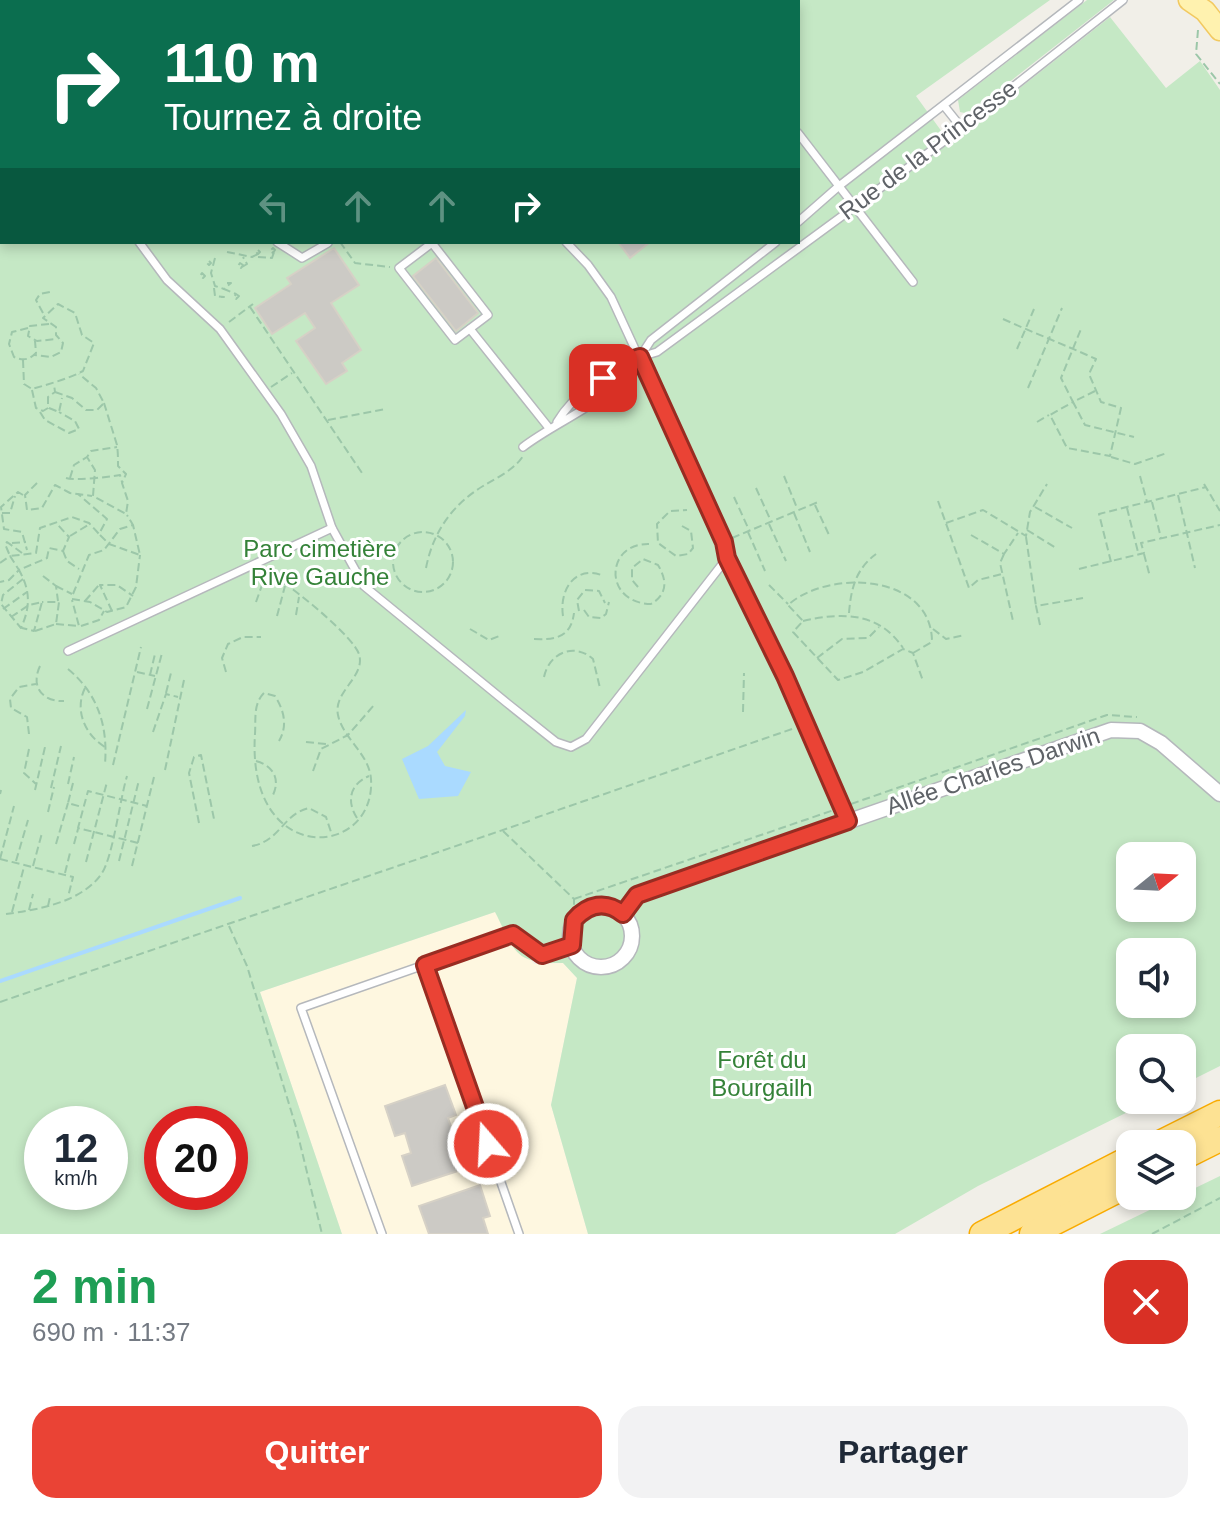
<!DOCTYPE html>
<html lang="fr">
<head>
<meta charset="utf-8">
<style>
	:root { --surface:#fff; --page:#f2f2f3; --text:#1f2937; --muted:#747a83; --accent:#ea4335 }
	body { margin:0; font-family:Helvetica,sans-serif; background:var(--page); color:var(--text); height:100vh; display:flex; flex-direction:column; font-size:30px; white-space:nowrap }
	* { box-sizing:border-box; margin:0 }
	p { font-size:26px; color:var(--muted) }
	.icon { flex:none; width:44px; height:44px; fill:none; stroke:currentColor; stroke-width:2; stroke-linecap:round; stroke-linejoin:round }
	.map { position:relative; height:1234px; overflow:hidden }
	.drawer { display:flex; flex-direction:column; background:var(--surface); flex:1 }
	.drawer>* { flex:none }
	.banner { position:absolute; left:0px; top:0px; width:800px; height:244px; box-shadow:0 4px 12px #0003; background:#0b6e4f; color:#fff; overflow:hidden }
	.needle { width:52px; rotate:72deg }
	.buttons { position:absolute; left:1116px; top:842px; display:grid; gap:16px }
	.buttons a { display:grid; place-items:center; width:80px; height:80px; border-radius:16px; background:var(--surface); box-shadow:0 4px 12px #0003; font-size:40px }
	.speed { position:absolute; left:24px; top:1106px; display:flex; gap:16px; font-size:40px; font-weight:700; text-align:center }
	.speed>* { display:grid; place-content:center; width:104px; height:104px; border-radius:50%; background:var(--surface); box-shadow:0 4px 12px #0003; line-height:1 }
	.speed small { font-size:20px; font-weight:400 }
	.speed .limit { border:12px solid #d22; background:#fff; color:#111 }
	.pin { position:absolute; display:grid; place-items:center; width:68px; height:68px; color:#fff; margin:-34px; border-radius:16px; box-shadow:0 4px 12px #0006 }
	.me { position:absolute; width:88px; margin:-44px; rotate:341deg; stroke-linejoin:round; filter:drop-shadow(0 0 6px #0008) }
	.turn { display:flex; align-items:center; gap:28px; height:168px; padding:0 32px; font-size:36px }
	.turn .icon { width:104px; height:104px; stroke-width:2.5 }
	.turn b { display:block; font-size:56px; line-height:68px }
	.lanes { display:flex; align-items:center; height:76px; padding:0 32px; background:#0003; justify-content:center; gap:40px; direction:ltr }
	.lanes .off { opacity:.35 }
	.round { display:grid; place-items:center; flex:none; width:84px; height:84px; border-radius:24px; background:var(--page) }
	.headline { display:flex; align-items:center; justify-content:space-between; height:136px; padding:0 32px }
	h1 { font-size:48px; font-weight:800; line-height:60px; color:#1e9e55 }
	.button { display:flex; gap:16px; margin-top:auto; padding:16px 32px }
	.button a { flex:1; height:92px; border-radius:24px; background:var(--accent); color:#fff; font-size:32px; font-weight:800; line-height:92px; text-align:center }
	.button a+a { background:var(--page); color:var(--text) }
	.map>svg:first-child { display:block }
	.commercial { fill:#fef7e0 }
	.green { fill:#c5e8c5; fill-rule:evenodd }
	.water { fill:#aadaff }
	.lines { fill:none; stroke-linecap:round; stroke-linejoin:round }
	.stream { stroke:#aadaff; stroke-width:4 }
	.building { fill:#cccac5; stroke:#d6d1c6; stroke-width:2 }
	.service-casing { stroke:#b5b8bc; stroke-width:10 }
	.minor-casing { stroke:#b5b8bc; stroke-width:17 }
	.primary-casing { stroke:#f2c960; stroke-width:23 }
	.motorway-casing { stroke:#f9ab00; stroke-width:27 }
	.path { stroke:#9cc7a9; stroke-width:2; stroke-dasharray:8 4; stroke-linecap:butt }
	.service { stroke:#fff; stroke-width:7 }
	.minor { stroke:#fff; stroke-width:14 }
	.primary { stroke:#fff2af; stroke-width:20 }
	.motorway { stroke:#fde293; stroke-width:24 }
	.route-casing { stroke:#982c22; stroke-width:20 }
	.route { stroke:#ea4335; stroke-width:14 }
	.labels { text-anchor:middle; stroke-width:6; stroke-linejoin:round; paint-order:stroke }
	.street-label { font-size:24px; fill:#5f6368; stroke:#fff }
	.park-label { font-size:24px; fill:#348238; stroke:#fff }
</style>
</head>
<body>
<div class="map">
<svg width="1220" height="1234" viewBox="0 0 1220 1234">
	<rect width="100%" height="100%" fill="#f1efe8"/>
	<!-- commercial -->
	<polygon class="commercial" points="495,912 534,964 563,963 577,978 551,1105 588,1234 342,1234 260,992"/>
	<!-- green -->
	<g class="green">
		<path d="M0,0L177,2H2V242H798V2L293,0H1050L916,96L950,143L1110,17L1166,88L1200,61L1220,90V1066L1182,1085V1048H1130V1100H1152L978,1186L895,1234H588L551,1105L577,978L563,963C513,964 515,951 495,912L260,992L342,1234H0ZM1130,856H1182V908H1130ZM1130,952H1182V1004H1130ZM42,1124H110V1192H42ZM162,1124H230V1192H162Z"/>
		<polygon points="1087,0 1114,0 975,109 969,114 960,112 958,100"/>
		<polygon points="1220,1176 1220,1234 1100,1234"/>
	</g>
	<!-- water -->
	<polygon class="water" points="466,710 465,716 437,752 445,766 471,772 458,796 419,799 402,759 428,746"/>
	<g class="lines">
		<!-- stream -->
		<polyline class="stream" points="0,981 240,898"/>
	</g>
	<!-- building -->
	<g class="building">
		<polygon points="618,242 650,242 630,258"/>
		<polygon points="334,248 359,285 331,303 361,350 342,363 347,371 326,384 296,341 315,328 305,313 272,334 255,308 291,284 287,278"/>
		<polygon points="436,258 478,313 456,331 413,276"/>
		<polygon points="445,1085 456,1115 448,1118 455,1138 462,1135 473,1166 412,1186 402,1156 411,1153 405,1133 395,1136 385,1106"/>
		<polygon points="480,1185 490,1216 483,1218 488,1234 429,1234 419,1206"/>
	</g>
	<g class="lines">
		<defs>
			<g id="service">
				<polyline points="701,0 702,2"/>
				<polyline points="361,2 363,0"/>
				<polyline points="945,107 961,127"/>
				<polyline points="798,133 913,282"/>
				<polyline points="798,222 839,186 1079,0"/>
				<polyline points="139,242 167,280 220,329 281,414 311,466 332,528 364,586 507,703 556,742 571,747 586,739 727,558 724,542 611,297 588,265 566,242"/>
				<polyline points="277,242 302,258 328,243"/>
				<polyline points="776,242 651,340 640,357 657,352 947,139 1123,0"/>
				<polygon points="432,243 488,315 455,340 399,268"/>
				<polyline points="470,329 549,428"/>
				<path d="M523,447C561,418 616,400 640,357C610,368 574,394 557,422"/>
				<polyline points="727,558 785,676 848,821"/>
				<polyline points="68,651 332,528"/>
				<polyline points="425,965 519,1234"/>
				<polyline points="382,1234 301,1008 513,934 542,955 572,945"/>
			</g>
			<g id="minor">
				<circle cx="601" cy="936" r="31"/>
				<polyline points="623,914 637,895 1111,730 1140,731 1161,743 1220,794"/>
			</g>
			<polyline id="primary" points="1189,0 1205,11 1220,30"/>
			<g id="motorway">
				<polyline points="1158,1144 1220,1113"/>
				<polyline points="1182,1158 1220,1139"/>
				<polyline points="982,1234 1130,1158"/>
				<polyline points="1032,1234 1130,1184"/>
			</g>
		</defs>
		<!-- service casing -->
		<use href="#service" class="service-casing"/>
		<!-- minor casing -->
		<use href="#minor" class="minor-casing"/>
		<!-- primary casing -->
		<use href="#primary" class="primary-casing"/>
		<!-- motorway casing -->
		<use href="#motorway" class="motorway-casing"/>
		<!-- path -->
		<g class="path">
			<polyline points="1198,30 1196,54 1220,84"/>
			<polyline points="235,242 240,242"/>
			<polyline points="340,242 355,263 390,267"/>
			<polygon points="273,248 275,250 273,253 270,251"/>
			<polygon points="258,250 260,252 258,254 256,252"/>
			<polyline points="227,252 252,257 258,254"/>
			<polyline points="258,257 272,258 274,252"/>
			<polyline points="215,258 211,273 215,286 224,289"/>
			<polygon points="209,261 211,263 209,265 207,263"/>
			<polygon points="240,263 243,265 241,268 238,266"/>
			<polyline points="242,267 247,264 243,257"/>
			<polygon points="202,273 205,276 203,278 200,276"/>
			<polyline points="227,283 231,283 224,289 236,294"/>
			<polyline points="214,288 215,296 224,297 220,297"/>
			<polygon points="236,294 239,296 236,299 234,297"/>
			<polyline points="250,307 362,473"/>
			<polyline points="43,313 36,300 40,294 50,292"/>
			<path d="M1003,319C1034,333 1065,345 1096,359L1089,374L1101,402L1121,408L1110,456L1067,448L1050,415L1073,402L1061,378L1081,329"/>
			<polyline points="229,322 253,304"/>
			<polyline points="49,324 30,326 28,336 37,341 57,339"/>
			<path d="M28,328L12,332L9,344L14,357C23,361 29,360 36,353L35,341"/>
			<polyline points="1017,349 1034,309"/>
			<path d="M23,360L24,384L32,389C49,384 68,379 83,371L94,343L82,335L75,313L58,304L43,318L56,327V335L63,343L61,352L51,357L34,355"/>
			<polyline points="271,387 292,373"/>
			<polyline points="1028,388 1062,308"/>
			<polyline points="32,390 36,408 43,411 48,408 48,397 55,392 54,384"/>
			<polyline points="1095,391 1073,402 1085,425 1134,437"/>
			<polyline points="55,392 72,398 86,410 97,410 104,403 96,388 79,374"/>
			<path d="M104,403L117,445C118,452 118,459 118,466L126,474L122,483L128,501L126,514L93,496L95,470L87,457L91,451L117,447"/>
			<polyline points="49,408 59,412 62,398"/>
			<polyline points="40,412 45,420 69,433 79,429 75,421 59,412"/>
			<polyline points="328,420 386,409"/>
			<polyline points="1037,422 1049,415"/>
			<polyline points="1111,457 1135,464 1167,453"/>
			<polyline points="784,476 797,508"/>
			<polyline points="1140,476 1147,502"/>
			<path d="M66,478C76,481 108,477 120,475L122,482"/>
			<polyline points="70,478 74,465 87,457"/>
			<polyline points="37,483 25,495 27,510 42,508 55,485 70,493 92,496"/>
			<polyline points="1204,484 1220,511"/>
			<polyline points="756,488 770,519"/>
			<polyline points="23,495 18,492 1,507 4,529 22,532 27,550"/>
			<polyline points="1178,495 1195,568"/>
			<polyline points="734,497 749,530"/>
			<polyline points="938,501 969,588 978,580 1002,574"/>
			<polyline points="1152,502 1161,538"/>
			<polyline points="815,505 830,537"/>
			<polyline points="1035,507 1072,528"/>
			<polyline points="1127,508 1138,552"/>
			<polyline points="2,513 10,513 15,496"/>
			<polyline points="794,513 810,552"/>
			<polyline points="946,523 983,510 1026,536 1030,512 1047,484"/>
			<polyline points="769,524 786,561"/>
			<polyline points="682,526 691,531 693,548 688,554 676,556 658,543 657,524 670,511 687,510"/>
			<polyline points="1027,530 1056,548"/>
			<polyline points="748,532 765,571"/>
			<circle cx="423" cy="562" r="30"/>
			<polyline points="100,535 109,544 140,555 133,525"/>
			<polyline points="971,535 1004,554 1018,533"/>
			<polyline points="70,536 88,525"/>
			<polyline points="1026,537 1036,606"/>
			<polyline points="732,538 818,502"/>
			<polyline points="12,543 26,542"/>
			<polyline points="63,551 67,561 79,569"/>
			<polyline points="22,553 7,542 5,544 10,556 36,553 40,528 72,517 89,523 99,534 107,519 78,494"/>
			<polyline points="1004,554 1000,563 1013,621"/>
			<polyline points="1144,554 1150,577"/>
			<polyline points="1111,562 1099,514 1206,487"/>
			<polyline points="0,563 10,556 19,570 9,580 0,582"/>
			<path d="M426,568C433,532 452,505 483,486C497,478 515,469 523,456"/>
			<path d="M264,569C270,577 280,580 288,586C304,597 353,637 359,654C366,677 333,691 338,715C343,739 369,753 371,779C376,859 246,868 255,734C256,719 253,704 264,693L275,696C284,710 288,726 279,741"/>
			<polyline points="1079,569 1144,553 1141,543 1220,525"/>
			<polyline points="43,576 56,586 58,601"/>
			<path d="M23,579L3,595L1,604L21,628C31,606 30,590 19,570L47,558L49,548L63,551L69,537L57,524"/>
			<polyline points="769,585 788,604"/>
			<polyline points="56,586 72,594"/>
			<path d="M638,587L632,580V568L643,559L658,565C667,580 668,594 651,604C603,603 605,543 649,544"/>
			<polyline points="73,594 89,555 104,550 120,529 133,525 127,515"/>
			<polyline points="72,599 90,602 107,612 126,607 136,587 140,555"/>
			<polyline points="85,601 99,585"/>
			<polyline points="256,602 266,574"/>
			<polyline points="3,609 27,592"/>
			<polyline points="584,610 589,617 601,618 606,614 609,602"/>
			<polyline points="112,611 100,585 117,585 133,596"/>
			<polyline points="579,611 577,600 585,590 599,591 605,603"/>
			<path d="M849,613C851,588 856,569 876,554"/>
			<polyline points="296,615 299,597"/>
			<polyline points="277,616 285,586"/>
			<path d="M563,616C559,590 575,564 604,576"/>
			<polyline points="11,617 29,605 42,602 34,631 22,628"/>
			<path d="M803,621C842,612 879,612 903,648"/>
			<polyline points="56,624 79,626 72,600"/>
			<polyline points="1040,625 1036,606 1083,598"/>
			<polyline points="81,626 99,620 104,611"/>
			<polyline points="470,629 489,640 502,635"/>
			<polyline points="933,629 946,639 965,635"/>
			<polyline points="35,631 56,624 59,602 42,602"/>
			<path d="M534,639C556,640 571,637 574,613"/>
			<path d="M913,653L932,642C932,573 828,569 788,605L803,621L793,632L838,680L863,672L903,649L913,653L923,681"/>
			<polyline points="817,658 842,639 868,638 879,627"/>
			<path d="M40,666C30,687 43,702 64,701"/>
			<path d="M68,669C98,694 108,726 105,764"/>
			<polyline points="137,672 155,676"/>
			<polyline points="226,672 222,658 228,644 243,637 261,637"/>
			<polyline points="150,675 155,654"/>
			<path d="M544,677C549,653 574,642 593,659L600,688"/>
			<path d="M85,688C74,710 85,735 105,747"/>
			<polyline points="166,693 171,673"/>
			<polyline points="147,709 162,653"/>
			<polyline points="743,712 744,673"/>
			<polyline points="153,732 166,694 178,697"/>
			<polyline points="29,734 27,717 11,708 10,699 19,687 36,684"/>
			<polyline points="306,742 327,744"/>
			<polyline points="29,749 24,773 36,784"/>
			<path d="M256,761C274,766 281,780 272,797"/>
			<polyline points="113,765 141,647"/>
			<polyline points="165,770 184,680"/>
			<polyline points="313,771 321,749 348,735 375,704"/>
			<polyline points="73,783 68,803 82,807"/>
			<polyline points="68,784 74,757"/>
			<polyline points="51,788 61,746"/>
			<polyline points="35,790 45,747"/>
			<polyline points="0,794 1,790"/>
			<polyline points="851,804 1107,715 1137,717"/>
			<polyline points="48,812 54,787"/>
			<path d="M357,818C346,801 350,784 369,776"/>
			<polyline points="535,818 795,728"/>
			<polyline points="199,823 189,773 194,757 201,755 214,819"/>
			<polyline points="503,831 574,899 574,920"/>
			<polyline points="138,843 78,828 88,791 147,806"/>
			<polyline points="56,844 68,803"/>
			<polyline points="74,844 78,829"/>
			<path d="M252,846C280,841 283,814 309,808L326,817L332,835"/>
			<polyline points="0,859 73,877 68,897"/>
			<polyline points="0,859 14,806"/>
			<polyline points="16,861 28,820"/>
			<polyline points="119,861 139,780"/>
			<polyline points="86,862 107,782"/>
			<polyline points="33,866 42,833"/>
			<polyline points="132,866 154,777"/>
			<polyline points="65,873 70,853"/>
			<polyline points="574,899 834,810"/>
			<polyline points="48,906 50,897"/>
			<polyline points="29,910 33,894"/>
			<polyline points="12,912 24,867"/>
			<path d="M6,914C37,910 83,902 102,873C113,856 120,799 127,776"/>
			<polyline points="229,926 247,966 296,1127 322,1234"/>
			<polyline points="0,1002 532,820"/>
			<polyline points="1152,1234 1220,1198"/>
		</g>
		<!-- service -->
		<use href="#service" class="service"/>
		<!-- minor -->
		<use href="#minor" class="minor"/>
		<!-- primary -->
		<use href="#primary" class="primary"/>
		<!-- motorway -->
		<use href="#motorway" class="motorway"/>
	</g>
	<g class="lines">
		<defs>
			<path id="route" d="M488,1144L425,965L513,934L542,955L572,945L574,920C588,904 606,900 623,914L637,895L848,821L785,676L727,558L724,542L640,357L622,363L603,378"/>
		</defs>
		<!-- route casing -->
		<use href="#route" class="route-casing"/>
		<!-- route -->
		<use href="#route" class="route"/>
	</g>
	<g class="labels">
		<!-- street labels -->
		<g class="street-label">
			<text transform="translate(928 150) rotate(-37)" y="8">Rue de la Princesse</text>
			<text transform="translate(993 771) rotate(-19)" y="8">Allée Charles Darwin</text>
		</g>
		<!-- park labels -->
		<g class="park-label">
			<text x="320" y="557">Parc cimetière<tspan x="320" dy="28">Rive Gauche</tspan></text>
			<text x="762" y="1068">Forêt du<tspan x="762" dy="28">Bourgailh</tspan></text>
		</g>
	</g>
</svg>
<div class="buttons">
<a><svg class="needle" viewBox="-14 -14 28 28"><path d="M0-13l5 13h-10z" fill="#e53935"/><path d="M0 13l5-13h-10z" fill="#747a83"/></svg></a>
<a><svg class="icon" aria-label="sound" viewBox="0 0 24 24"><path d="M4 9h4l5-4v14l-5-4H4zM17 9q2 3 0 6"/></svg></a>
<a><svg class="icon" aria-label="search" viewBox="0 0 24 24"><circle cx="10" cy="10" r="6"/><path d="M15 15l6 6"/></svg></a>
<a><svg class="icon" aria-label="layers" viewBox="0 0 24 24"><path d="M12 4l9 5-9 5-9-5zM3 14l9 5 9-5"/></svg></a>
</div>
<div class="speed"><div>12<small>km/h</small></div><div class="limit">20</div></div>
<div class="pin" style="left:603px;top:378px;background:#d93025"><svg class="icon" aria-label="arrive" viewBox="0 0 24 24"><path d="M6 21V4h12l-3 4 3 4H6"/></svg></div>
<svg class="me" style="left:488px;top:1144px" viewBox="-20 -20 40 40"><circle r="17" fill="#ea4335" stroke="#fff" stroke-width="3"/><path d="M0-11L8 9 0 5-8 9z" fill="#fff"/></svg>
<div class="banner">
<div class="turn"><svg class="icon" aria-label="right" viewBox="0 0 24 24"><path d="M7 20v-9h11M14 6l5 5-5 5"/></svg><div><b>110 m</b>Tournez à droite</div></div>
<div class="lanes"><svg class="icon off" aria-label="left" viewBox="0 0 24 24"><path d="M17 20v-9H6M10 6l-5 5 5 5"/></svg><svg class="icon off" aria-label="ahead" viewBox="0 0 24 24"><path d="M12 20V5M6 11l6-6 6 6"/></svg><svg class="icon off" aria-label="ahead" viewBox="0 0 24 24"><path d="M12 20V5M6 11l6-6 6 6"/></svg><svg class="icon" aria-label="right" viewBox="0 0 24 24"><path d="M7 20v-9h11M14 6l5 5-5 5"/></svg></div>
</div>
</div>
<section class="drawer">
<div class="headline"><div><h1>2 min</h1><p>690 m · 11:37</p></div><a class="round" style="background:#d93025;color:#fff"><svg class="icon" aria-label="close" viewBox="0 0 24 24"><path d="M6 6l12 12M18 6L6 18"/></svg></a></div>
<div class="button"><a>Quitter</a><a>Partager</a></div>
</section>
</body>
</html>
